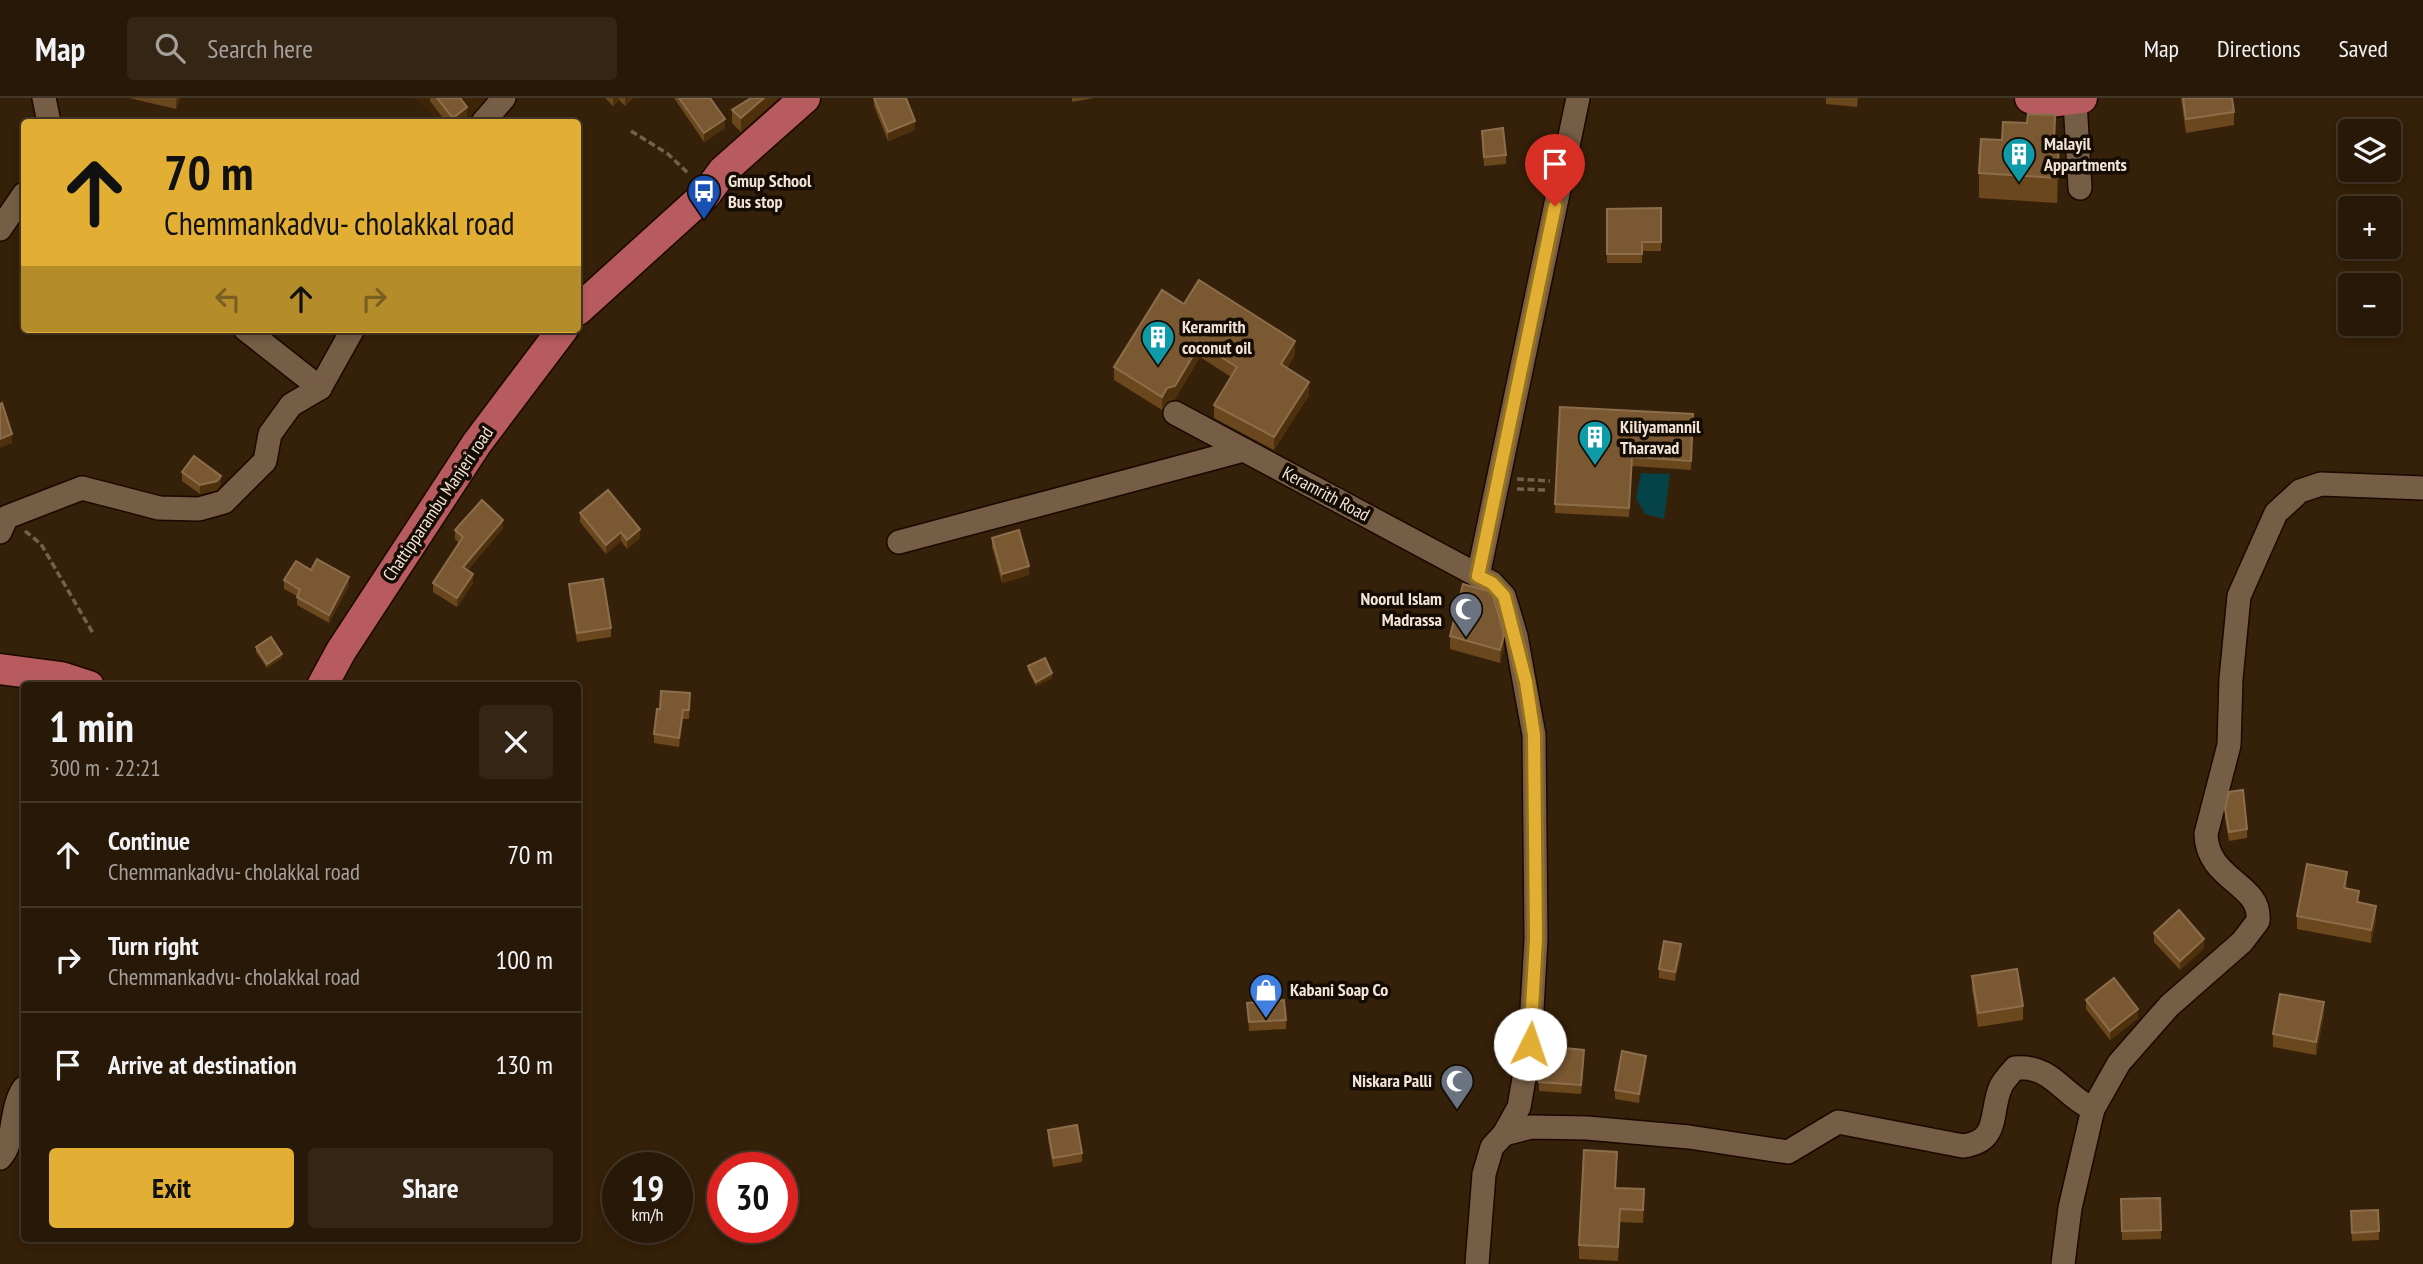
<!DOCTYPE html>
<html lang="en">
<head>
<meta charset="utf-8">
<style>
	:root { --surface:#281807; --page:#342515; --text:#f1f3f6; --muted:#a5a09b; --line:#443728; --accent:#e2af34 }
	body { margin:0; font-family:"PT Sans Narrow",sans-serif; background:var(--page); color:var(--text); height:100vh; display:flex; flex-direction:column; font-size:26px; white-space:nowrap }
	* { box-sizing:border-box; margin:0 }
	p { font-size:23px; color:var(--muted) }
	.icon { flex:none; width:38px; height:38px; fill:none; stroke:currentColor; stroke-width:2; stroke-linecap:round; stroke-linejoin:round }
	.map { position:relative; flex:1; overflow:hidden }
	.drawer { position:absolute; left:21px; top:584px; width:560px; height:560px; display:flex; flex-direction:column; background:var(--surface); border-radius:7px; box-shadow:0 4px 10px #0003,0 0 0 2px var(--line) }
	.drawer>* { flex:none }
	.hud { position:absolute; left:21px; top:21px; width:560px; height:214px; border-radius:7px; box-shadow:0 4px 10px #0003,0 0 0 2px var(--line); background:#e2af34; color:#111; overflow:hidden }
	.tools { position:absolute; left:2338px; top:21px; display:grid; gap:14px }
	.tools a { display:grid; place-items:center; width:63px; height:63px; border-radius:7px; background:var(--surface); box-shadow:0 4px 10px #0003,0 0 0 2px var(--line); font-size:35px }
	.speed { position:absolute; left:602px; top:1054px; display:flex; gap:14px; font-size:35px; font-weight:700; text-align:center }
	.speed>* { display:grid; place-content:center; width:91px; height:91px; border-radius:50%; background:var(--surface); box-shadow:0 4px 10px #0003,0 0 0 2px var(--line); line-height:1 }
	.speed small { font-size:18px; font-weight:400 }
	.speed .limit { border:10px solid #d22; background:#fff; color:#111 }
	.pin { position:absolute; display:grid; place-items:center; width:60px; height:60px; color:#fff; margin:-72px -30px; border-radius:50% 50% 50% 0; rotate:-45deg; box-shadow:0 0 7px #0007 }
	.pin .icon { rotate:45deg }
	.me { position:absolute; width:77px; margin:-38px; rotate:4deg; stroke-linejoin:round; filter:drop-shadow(0 0 5px #0008) }
	.turn { display:flex; align-items:center; gap:24px; height:147px; padding:0 28px; font-size:32px }
	.turn .icon { width:91px; height:91px; stroke-width:2.5 }
	.turn b { display:block; font-size:49px; line-height:60px }
	.lanes { display:flex; align-items:center; height:66px; padding:0 28px; background:#0003; justify-content:center; gap:35px; direction:ltr }
	.lanes .off { opacity:.35 }
	.round { display:grid; place-items:center; flex:none; width:74px; height:74px; border-radius:7px; background:var(--page) }
	.summary { display:flex; align-items:center; justify-content:space-between; height:119px; padding:0 28px }
	h1 { font-size:42px; font-weight:700; line-height:52px }
	.cta { display:flex; gap:14px; margin-top:auto; padding:14px 28px }
	.cta a { flex:1; height:80px; border-radius:7px; background:var(--accent); color:#111; font-size:28px; font-weight:700; line-height:80px; text-align:center }
	.cta a+a { background:var(--page); color:var(--text) }
	ul { padding:0; list-style:none }
	li { display:flex; align-items:center; gap:21px; height:105px; padding:0 28px; border-top:2px solid var(--line) }
	li div { flex:1 }
	li b { display:block; font-size:26px }
	li em { font-style:normal }
	header { display:flex; align-items:center; gap:42px; box-sizing:border-box; height:98px; padding:0 35px; background:var(--surface); border-bottom:2px solid var(--line) }
	header strong { font-size:33px }
	nav { display:flex; gap:38px; margin-inline-start:auto; font-size:24px }
	.search { width:490px; height:63px; background:var(--page); display:flex; align-items:center; gap:18px; box-sizing:border-box; padding:0 24px; border-radius:7px; color:var(--muted); font-size:26px }
	.map>svg:first-child { display:block }
	.built { fill:#3e2406 }
	.water { fill:#054349 }
	.lines { fill:none; stroke-linecap:round; stroke-linejoin:round }
	.minor-casing { stroke:#1b0800; stroke-width:26 }
	.major-casing { stroke:#1b0800; stroke-width:33 }
	.path { stroke:#74614e; stroke-width:3.5; stroke-dasharray:7 3.5; stroke-linecap:butt }
	.minor { stroke:#765d46; stroke-width:23 }
	.major { stroke:#b75b5e; stroke-width:30 }
	.wall { fill:#6b471e }
	.shaded-wall { fill:#4f300d }
	.building { fill:#7a5832; stroke:#8c6e4c; stroke-width:2 }
	.route-casing { stroke:#937222; stroke-width:18 }
	.route { stroke:#e2af34; stroke-width:12 }
	.labels { text-anchor:middle; stroke-width:7; stroke-linejoin:round; paint-order:stroke }
	.poi-label { font-size:18px; font-weight:bold; fill:#f2e4d7; stroke:#150c04; text-anchor:start }
	.street-label { font-size:18px; fill:#f2e4d7; stroke:#150c04 }
</style>
</head>
<body>
<header>
<strong>Map</strong>
<div class="search"><svg class="icon" aria-label="search" viewBox="0 0 24 24"><circle cx="10" cy="10" r="6"/><path d="M15 15l6 6"/></svg>Search here</div>
<nav><a>Map</a><a>Directions</a><a>Saved</a></nav>
</header>
<div class="map">
<svg width="2423" height="1166" viewBox="0 0 2423 1166">
	<rect width="100%" height="100%" fill="#352009"/>
	<!-- built -->
	<polygon class="built" points="414,0 497,0 474,24 440,24"/>
	<!-- water -->
	<polygon class="water" points="1641,375 1670,376 1664,421 1645,416 1636,400"/>
	<g class="lines">
		<defs>
			<g id="minor">
				<polyline points="44,0 49,24"/>
				<polyline points="2075,3 2080,90"/>
				<polyline points="483,24 504,0"/>
				<polyline points="0,131 24,96"/>
				<polyline points="245,231 320,290"/>
				<polyline points="320,290 353,231"/>
				<polyline points="1175,315 1492,485 1504,498 1516,538 1534,637 1536,841 1530,946 1519,1009 1504,1036 1492,1049 1484,1076 1477,1166"/>
				<polyline points="0,434 7,419 82,390 159,410 199,411 224,404 265,363 270,336 291,307 320,290"/>
				<polyline points="899,444 1244,352"/>
				<polyline points="1478,478 1578,0"/>
				<path d="M2093,1011L2119,965L2169,908L2242,844L2258,823C2262,785 2207,783 2206,736L2229,647L2231,581L2239,498L2276,415L2300,393L2321,386L2423,390"/>
				<path d="M1504,1036L1531,1029L1587,1030L1689,1039L1788,1054L1838,1024L1963,1048C2001,1043 1989,1015 2001,988C2004,982 2010,976 2015,970C2053,967 2061,996 2093,1011L2070,1110L2063,1166"/>
				<path d="M0,1060C16,1044 9,1011 24,990"/>
			</g>
			<g id="major">
				<polyline points="2030,0 2044,5 2082,0"/>
				<polyline points="578,212 706,96 723,73 805,0"/>
				<polyline points="0,571 61,579 89,588"/>
				<polyline points="322,588 341,553 477,345 563,231"/>
			</g>
		</defs>
		<!-- minor casing -->
		<use href="#minor" class="minor-casing"/>
		<!-- major casing -->
		<use href="#major" class="major-casing"/>
		<!-- path -->
		<g class="path">
			<polyline points="631,33 668,56 689,76"/>
			<polyline points="1517,381 1550,383"/>
			<polyline points="1517,391 1547,392"/>
			<polyline points="25,433 41,446 94,537"/>
		</g>
		<!-- minor -->
		<use href="#minor" class="minor"/>
		<!-- major -->
		<use href="#major" class="major"/>
	</g>
	<!-- wall -->
	<g class="wall">
		<polygon points="129,0 180,0 176,11"/>
		<polygon points="430,0 461,0 460,1 467,22 464,24 446,24 430,3"/>
		<polygon points="605,0 633,0 625,8 619,2 613,8"/>
		<polygon points="674,0 710,0 725,30 704,44"/>
		<polygon points="751,0 741,34 732,25 732,12"/>
		<polygon points="874,0 915,32 888,43 874,8"/>
		<polygon points="1072,0 1094,0 1072,4"/>
		<polygon points="1826,0 1858,0 1857,9 1826,6"/>
		<polygon points="2181,0 2232,0 2234,14 2234,27 2186,35"/>
		<polygon points="1482,33 1506,57 1506,66 1484,68"/>
		<polygon points="2055,47 2059,72 2057,105 1979,100 1979,75"/>
		<polygon points="1661,110 1661,153 1642,153 1642,165 1607,165 1607,111"/>
		<polygon points="1184,206 1295,256 1287,270 1309,297 1274,352 1214,320 1214,307 1231,279 1200,259 1175,301 1167,304 1162,312 1114,282 1114,269"/>
		<polygon points="1693,316 1691,372 1632,368 1629,419 1555,415 1555,406"/>
		<polygon points="182,374 221,386 217,392 200,396 182,383"/>
		<polygon points="580,415 640,440 627,451 621,443 606,456 580,424"/>
		<polygon points="503,430 468,472 473,485 457,509 433,494 433,485 459,445 455,441 455,432"/>
		<polygon points="992,440 1029,477 1002,485 992,449"/>
		<polygon points="284,482 349,487 329,525 297,507 297,498 284,491"/>
		<polygon points="569,486 611,530 611,539 577,544 569,495"/>
		<polygon points="1450,538 1504,550 1500,565 1450,551"/>
		<polygon points="256,549 282,560 267,570 256,554"/>
		<polygon points="1028,568 1052,580 1036,588 1028,572"/>
		<polygon points="690,604 689,621 683,621 679,649 654,645 654,636 660,611"/>
		<polygon points="2225,711 2247,731 2247,740 2229,743 2225,720"/>
		<polygon points="2347,787 2347,791 2376,821 2371,845 2297,831 2297,818"/>
		<polygon points="2154,835 2204,850 2180,872 2154,844"/>
		<polygon points="1681,855 1675,883 1659,880 1659,871"/>
		<polygon points="1972,878 2023,908 2023,922 1978,929 1972,891"/>
		<polygon points="2086,902 2138,920 2110,942 2086,911"/>
		<polygon points="1247,905 1286,922 1286,931 1249,933"/>
		<polygon points="2324,917 2316,957 2273,949 2273,936"/>
		<polygon points="1584,961 1581,996 1539,993 1539,984"/>
		<polygon points="1646,967 1639,1005 1615,1001 1615,992"/>
		<polygon points="1048,1032 1082,1055 1082,1064 1053,1069 1048,1041"/>
		<polygon points="1617,1067 1616,1090 1644,1104 1643,1125 1620,1124 1618,1163 1579,1161 1579,1147"/>
		<polygon points="2160,1100 2161,1141 2122,1142 2121,1101"/>
		<polygon points="2378,1112 2379,1142 2352,1143 2351,1113"/>
	</g>
	<!-- shaded-wall -->
	<g class="shaded-wall">
		<polygon points="177,0 180,0 176,11 176,2"/>
		<polygon points="613,0 619,0 619,2 613,8"/>
		<polygon points="625,0 633,0 625,8"/>
		<polygon points="764,0 779,0 741,34 741,20"/>
		<polygon points="467,9 467,22 464,24 453,24 453,20"/>
		<polygon points="725,21 725,30 704,44 704,35"/>
		<polygon points="915,23 915,32 888,43 888,34"/>
		<polygon points="2059,47 2059,72 2057,105 2057,80"/>
		<polygon points="108,231 127,231 108,238"/>
		<polygon points="1295,243 1295,256 1281,279 1281,266"/>
		<polygon points="1200,246 1200,259 1175,301 1167,304 1162,312 1162,299"/>
		<polygon points="1309,284 1309,297 1274,352 1274,339"/>
		<polygon points="12,336 12,345 0,350 0,341"/>
		<polygon points="221,378 221,386 217,392 200,396 200,387"/>
		<polygon points="503,422 503,430 463,478 463,469"/>
		<polygon points="640,431 640,440 627,451 627,442"/>
		<polygon points="621,434 621,443 606,456 606,447"/>
		<polygon points="1029,468 1029,477 1002,485 1002,476"/>
		<polygon points="473,476 473,485 457,509 457,500"/>
		<polygon points="349,479 349,487 329,525 329,517"/>
		<polygon points="1504,537 1504,550 1500,565 1500,552"/>
		<polygon points="282,556 282,560 267,570 267,566"/>
		<polygon points="1052,575 1052,580 1036,588 1036,584"/>
		<polygon points="683,612 683,621 679,649 679,640"/>
		<polygon points="2347,774 2347,787 2344,804 2344,790"/>
		<polygon points="2376,808 2376,821 2371,845 2371,832"/>
		<polygon points="2204,841 2204,850 2180,872 2180,863"/>
		<polygon points="1681,846 1681,855 1675,883 1675,874"/>
		<polygon points="2324,904 2324,917 2316,957 2316,944"/>
		<polygon points="2138,911 2138,920 2110,942 2110,933"/>
		<polygon points="1646,958 1646,967 1639,1005 1639,996"/>
	</g>
	<!-- building -->
	<g class="building">
		<polygon points="437,0 460,0 467,9 453,20"/>
		<polygon points="679,0 710,0 725,21 704,35"/>
		<polygon points="751,0 764,0 741,20 732,12"/>
		<polygon points="874,0 906,0 915,23 888,34"/>
		<polygon points="2183,0 2232,0 2234,14 2186,21"/>
		<polygon points="2028,16 2055,17 2054,47 2059,47 2057,80 1979,75 1981,41 2002,42 2003,24 2027,25"/>
		<polygon points="1503,30 1506,57 1484,59 1482,33"/>
		<polygon points="1661,110 1661,144 1642,144 1642,156 1607,156 1607,111"/>
		<polygon points="1199,182 1295,243 1281,266 1309,284 1274,339 1214,307 1237,269 1200,246 1175,288 1167,290 1162,299 1114,269 1162,192 1184,206"/>
		<polygon points="2,305 12,336 0,341 0,306"/>
		<polygon points="1560,309 1693,316 1691,363 1632,359 1629,410 1555,406"/>
		<polygon points="194,358 221,378 217,383 200,387 182,374"/>
		<polygon points="608,392 640,431 627,442 621,434 606,447 580,415"/>
		<polygon points="482,402 503,422 463,469 473,476 457,500 433,485 463,439 455,432"/>
		<polygon points="1019,432 1029,468 1002,476 992,440"/>
		<polygon points="317,461 349,479 329,517 297,499 300,492 284,482 296,463 311,472"/>
		<polygon points="603,481 611,530 577,535 569,486"/>
		<polygon points="1463,486 1492,494 1504,537 1500,552 1450,538"/>
		<polygon points="271,539 282,556 267,566 256,549"/>
		<polygon points="1045,560 1052,575 1036,584 1028,568"/>
		<polygon points="661,593 690,595 689,612 683,612 679,640 654,636 657,611 660,611"/>
		<polygon points="2243,692 2247,731 2229,734 2225,711 2229,694"/>
		<polygon points="2307,766 2347,774 2344,790 2359,793 2357,804 2376,808 2371,832 2297,818"/>
		<polygon points="2179,812 2204,841 2180,863 2154,835"/>
		<polygon points="1664,843 1681,846 1675,874 1659,871"/>
		<polygon points="2017,871 2023,908 1978,915 1972,878"/>
		<polygon points="2114,880 2138,911 2110,933 2086,902"/>
		<polygon points="2280,896 2324,904 2316,944 2273,936"/>
		<polygon points="1284,902 1286,922 1249,924 1247,905"/>
		<polygon points="1542,948 1584,952 1581,987 1539,984"/>
		<polygon points="1622,953 1646,958 1639,996 1615,992"/>
		<polygon points="1077,1027 1082,1055 1053,1060 1048,1032"/>
		<polygon points="1584,1052 1617,1054 1615,1090 1644,1091 1643,1112 1620,1111 1618,1149 1579,1147"/>
		<polygon points="2160,1100 2161,1132 2122,1133 2121,1101"/>
		<polygon points="2378,1112 2379,1133 2352,1135 2351,1113"/>
	</g>
	<g class="lines">
		<defs>
			<polyline id="route" points="1530,946 1536,841 1534,637 1526,584 1504,498 1492,485 1478,478 1555,108"/>
		</defs>
		<!-- route casing -->
		<use href="#route" class="route-casing"/>
		<!-- route -->
		<use href="#route" class="route"/>
	</g>
	<!-- icons -->
	<defs>
		<symbol id="building-pin" viewBox="-11 -11 22 30"><path d="M0 17L-7.5 6A9.5 9.5 0 1 1 7.5 6Z" fill="#0f9aa8" stroke="#150c04"/><path d="M-4-6H4V6H1V3H-1V6H-4ZM-2.5-4.3h1.7v1.8h-1.7ZM.8-4.3h1.7v1.8H.8ZM-2.5-1h1.7V.8h-1.7ZM.8-1h1.7V.8H.8Z" fill="#fff"/></symbol>
		<symbol id="bus-pin" viewBox="-11 -11 22 30"><path d="M0 17L-7.5 6A9.5 9.5 0 1 1 7.5 6Z" fill="#1a4fb4" stroke="#150c04"/><path d="M-5-6H5V4H4V6H2V4H-2V6H-4V4H-5ZM-3.5-4V0h7V-4ZM-3.5 1.2v1.5H-2V1.2ZM2 1.2v1.5H3.5V1.2Z" fill="#fff"/></symbol>
		<symbol id="mosque-pin" viewBox="-11 -11 22 30"><path d="M0 17L-7.5 6A9.5 9.5 0 1 1 7.5 6Z" fill="#6b7280" stroke="#150c04"/><path d="M3.5-4.9A6 6 0 1 0 3.5 4.9A5 5 0 1 1 3.5-4.9Z" fill="#fff"/></symbol>
		<symbol id="shop-pin" viewBox="-11 -11 22 30"><path d="M0 17L-7.5 6A9.5 9.5 0 1 1 7.5 6Z" fill="#3f7fe0" stroke="#150c04"/><path d="M-5-2.5h2.3a2.7 3.5 0 0 1 5.4 0H5L5.5 6h-11ZM-1.5-2.5h3a1.5 2.3 0 0 0-3 0Z" fill="#fff"/></symbol>
	</defs>
	<g fill-rule="evenodd">
		<use href="#building-pin" x="2000" y="37" width="38" height="52"/>
		<use href="#bus-pin" x="685" y="74" width="38" height="52"/>
		<use href="#building-pin" x="1139" y="220" width="38" height="52"/>
		<use href="#building-pin" x="1576" y="320" width="38" height="52"/>
		<use href="#mosque-pin" x="1447" y="492" width="38" height="52"/>
		<use href="#shop-pin" x="1247" y="873" width="38" height="52"/>
		<use href="#mosque-pin" x="1438" y="964" width="38" height="52"/>
	</g>
	<g class="labels">
		<!-- poi labels -->
		<g class="poi-label">
			<text x="2044" y="52">Malayil<tspan x="2044" dy="21">Appartments</tspan></text>
			<text x="728" y="89">Gmup School<tspan x="728" dy="21">Bus stop</tspan></text>
			<text x="1182" y="235">Keramrith<tspan x="1182" dy="21">coconut oil</tspan></text>
			<text x="1620" y="335">Kiliyamannil<tspan x="1620" dy="21">Tharavad</tspan></text>
			<text x="1442" y="507" text-anchor="end">Noorul Islam<tspan x="1442" dy="21">Madrassa</tspan></text>
			<text x="1290" y="898">Kabani Soap Co</text>
			<text x="1432" y="989" text-anchor="end">Niskara Palli</text>
		</g>
		<!-- street labels -->
		<g class="street-label">
			<text transform="translate(1326 396) rotate(28)" y="6">Keramrith Road</text>
			<text transform="translate(438 406) rotate(-56)" y="6">Chattipparambu Manjeri road</text>
		</g>
	</g>
</svg>
<div class="tools">
<a><svg class="icon" aria-label="layers" viewBox="0 0 24 24"><path d="M12 4l9 5-9 5-9-5zM3 14l9 5 9-5"/></svg></a>
<a>+</a>
<a>−</a>
</div>
<div class="speed"><div>19<small>km/h</small></div><div class="limit">30</div></div>
<div class="pin" style="left:1555px;top:108px;background:#d93025"><svg class="icon" aria-label="arrive" viewBox="0 0 24 24"><path d="M6 21V4h12l-3 4 3 4H6"/></svg></div>
<svg class="me" style="left:1530px;top:946px" viewBox="-20 -20 40 40"><circle r="19" fill="#fff"/><path d="M0-13L10 11 0 6-10 11z" fill="#e2af34"/></svg>
<div class="hud">
<div class="turn"><svg class="icon" aria-label="ahead" viewBox="0 0 24 24"><path d="M12 20V5M6 11l6-6 6 6"/></svg><div><b>70 m</b>Chemmankadvu- cholakkal road</div></div>
<div class="lanes"><svg class="icon off" aria-label="left" viewBox="0 0 24 24"><path d="M17 20v-9H6M10 6l-5 5 5 5"/></svg><svg class="icon" aria-label="ahead" viewBox="0 0 24 24"><path d="M12 20V5M6 11l6-6 6 6"/></svg><svg class="icon off" aria-label="right" viewBox="0 0 24 24"><path d="M7 20v-9h11M14 6l5 5-5 5"/></svg></div>
</div>
<section class="drawer">
<div class="summary"><div><h1>1 min</h1><p>300 m · 22:21</p></div><a class="round"><svg class="icon" aria-label="close" viewBox="0 0 24 24"><path d="M6 6l12 12M18 6L6 18"/></svg></a></div>
<ul>
<li><svg class="icon" aria-label="ahead" viewBox="0 0 24 24"><path d="M12 20V5M6 11l6-6 6 6"/></svg><div><b>Continue</b><p>Chemmankadvu- cholakkal road</p></div><em>70 m</em></li>
<li><svg class="icon" aria-label="right" viewBox="0 0 24 24"><path d="M7 20v-9h11M14 6l5 5-5 5"/></svg><div><b>Turn right</b><p>Chemmankadvu- cholakkal road</p></div><em>100 m</em></li>
<li><svg class="icon" aria-label="arrive" viewBox="0 0 24 24"><path d="M6 21V4h12l-3 4 3 4H6"/></svg><div><b>Arrive at destination</b></div><em>130 m</em></li>
</ul>
<div class="cta"><a>Exit</a><a>Share</a></div>
</section>
</div>
</body>
</html>
